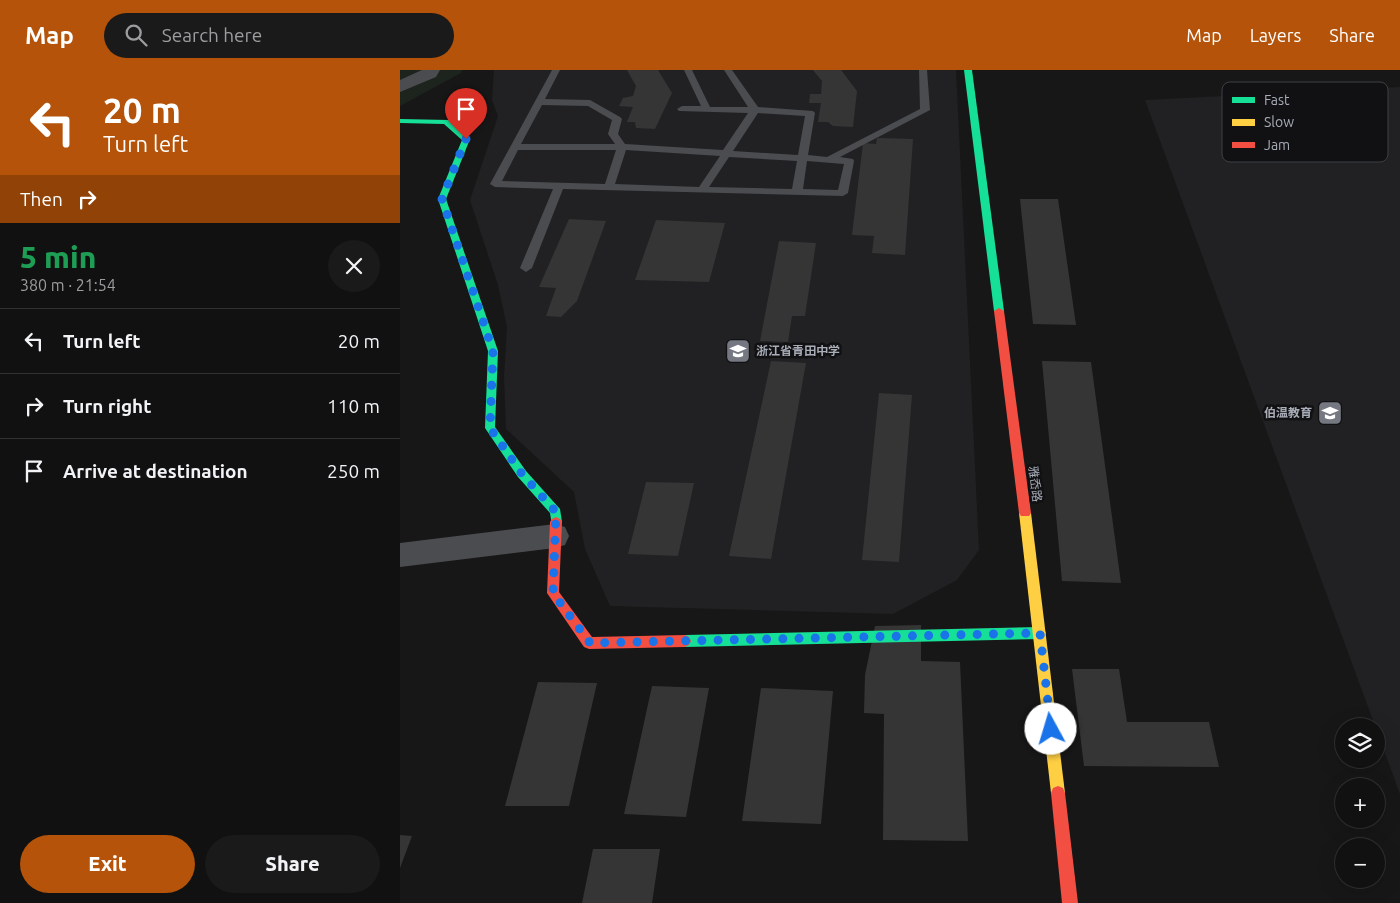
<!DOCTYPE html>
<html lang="en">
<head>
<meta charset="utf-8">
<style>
	:root { --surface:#111; --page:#1a1a1a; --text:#f1f3f6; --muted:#9c9d9f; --line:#303131; --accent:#b45309 }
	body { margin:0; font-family:Ubuntu,"Noto Sans SC",sans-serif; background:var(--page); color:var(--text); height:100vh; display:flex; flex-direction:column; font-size:19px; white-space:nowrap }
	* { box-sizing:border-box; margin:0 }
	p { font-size:16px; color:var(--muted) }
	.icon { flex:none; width:28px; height:28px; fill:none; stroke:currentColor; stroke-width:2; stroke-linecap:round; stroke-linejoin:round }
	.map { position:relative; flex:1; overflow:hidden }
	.sheet { display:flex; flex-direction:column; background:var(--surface); width:400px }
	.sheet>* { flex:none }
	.hud { background:#b45309; color:#fff; overflow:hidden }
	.controls { position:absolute; left:935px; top:648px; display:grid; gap:10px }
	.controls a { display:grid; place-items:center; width:50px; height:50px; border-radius:50%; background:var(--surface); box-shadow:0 5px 20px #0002,0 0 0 1px var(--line); font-size:25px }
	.pin { position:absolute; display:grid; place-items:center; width:42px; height:42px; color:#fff; margin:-51px -21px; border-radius:50% 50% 50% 0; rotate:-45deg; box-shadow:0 0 5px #0007 }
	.pin .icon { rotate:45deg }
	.me { position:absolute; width:55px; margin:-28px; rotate:354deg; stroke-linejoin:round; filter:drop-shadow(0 0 4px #0008) }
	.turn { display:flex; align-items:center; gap:18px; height:105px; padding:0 20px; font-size:22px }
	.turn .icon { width:65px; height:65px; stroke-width:2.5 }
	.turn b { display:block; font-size:35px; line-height:42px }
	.then { display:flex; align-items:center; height:48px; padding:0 20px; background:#0003; gap:10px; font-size:19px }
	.round { display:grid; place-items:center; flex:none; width:52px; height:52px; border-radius:26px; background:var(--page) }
	.summary { display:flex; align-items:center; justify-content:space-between; height:85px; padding:0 20px }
	h1 { font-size:30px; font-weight:800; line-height:38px; color:#1e9e55 }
	.button { display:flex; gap:10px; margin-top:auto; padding:10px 20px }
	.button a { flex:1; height:58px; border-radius:30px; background:var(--accent); color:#fff; font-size:20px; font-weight:800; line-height:58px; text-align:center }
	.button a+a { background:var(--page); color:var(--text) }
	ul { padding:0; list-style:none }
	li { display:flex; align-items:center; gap:15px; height:65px; padding:0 20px; border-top:1px solid var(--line) }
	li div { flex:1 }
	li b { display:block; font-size:19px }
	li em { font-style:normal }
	header { display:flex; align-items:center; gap:30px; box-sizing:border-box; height:70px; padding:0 25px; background:var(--accent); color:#fff }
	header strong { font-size:24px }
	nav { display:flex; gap:28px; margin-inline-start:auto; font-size:18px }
	.search { width:350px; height:45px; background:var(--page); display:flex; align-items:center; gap:12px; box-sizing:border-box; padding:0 18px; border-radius:28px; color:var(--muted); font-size:19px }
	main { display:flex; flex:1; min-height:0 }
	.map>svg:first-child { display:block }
	.built { fill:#212123 }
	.green { fill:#1d241e }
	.building { fill:#353536 }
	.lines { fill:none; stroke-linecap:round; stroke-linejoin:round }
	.lane { fill:#4b4c50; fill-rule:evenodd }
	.street { fill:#4b4c50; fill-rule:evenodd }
	.fast { fill:#16e098; fill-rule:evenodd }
	.slow { fill:#ffcf43; fill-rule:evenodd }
	.jam { fill:#f24e42; fill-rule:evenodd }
	.route { stroke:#1a73e8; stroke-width:9; stroke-dasharray:0 16.2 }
	.labels { text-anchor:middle; stroke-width:5; stroke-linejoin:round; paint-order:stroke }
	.poi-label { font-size:12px; font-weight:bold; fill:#a8adb8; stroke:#111113; text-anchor:start }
	.street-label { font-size:12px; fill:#a8adb8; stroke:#111113 }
	.key { fill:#111113; stroke:#3e4045; stroke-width:1 }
	.key-label { font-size:14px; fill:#a8adb8 }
</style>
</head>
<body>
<header>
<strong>Map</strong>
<div class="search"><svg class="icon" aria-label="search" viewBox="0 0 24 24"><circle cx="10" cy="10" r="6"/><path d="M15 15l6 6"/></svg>Search here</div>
<nav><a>Map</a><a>Layers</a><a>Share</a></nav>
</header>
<main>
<section class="sheet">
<div class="hud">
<div class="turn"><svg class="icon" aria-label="left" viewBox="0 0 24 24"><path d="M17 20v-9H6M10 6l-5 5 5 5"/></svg><div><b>20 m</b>Turn left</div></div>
<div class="then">Then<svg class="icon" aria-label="right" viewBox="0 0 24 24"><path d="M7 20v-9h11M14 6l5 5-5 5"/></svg></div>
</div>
<div class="summary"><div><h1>5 min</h1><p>380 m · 21:54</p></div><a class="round"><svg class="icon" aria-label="close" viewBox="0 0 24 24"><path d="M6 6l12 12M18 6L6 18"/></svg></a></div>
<ul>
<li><svg class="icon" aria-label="left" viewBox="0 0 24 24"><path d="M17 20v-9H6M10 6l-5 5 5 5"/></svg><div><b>Turn left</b></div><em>20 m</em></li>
<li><svg class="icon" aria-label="right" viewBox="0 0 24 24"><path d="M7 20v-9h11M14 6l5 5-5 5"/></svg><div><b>Turn right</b></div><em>110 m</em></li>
<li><svg class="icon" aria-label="arrive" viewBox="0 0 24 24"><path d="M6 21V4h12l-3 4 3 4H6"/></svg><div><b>Arrive at destination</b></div><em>250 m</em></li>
</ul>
<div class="button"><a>Exit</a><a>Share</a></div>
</section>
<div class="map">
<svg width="1000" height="833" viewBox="0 0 1000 833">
	<rect width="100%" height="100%" fill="#171717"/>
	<!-- built -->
	<g class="built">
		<polygon points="94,0 556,0 579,480 557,510 493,544 210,536 185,479 174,422 106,359 104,306 107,257 98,215 70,130 98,46 92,30"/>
		<polygon points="1000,17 1000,724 745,30"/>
	</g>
	<!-- green -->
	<polygon class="green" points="0,0 62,0 61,3 0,36"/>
	<!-- building -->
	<g class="building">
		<polygon points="227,0 258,0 272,23 255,59 236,58 235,52 227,52 233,37 219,36 223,28 233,26 236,16"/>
		<polygon points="413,0 441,0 457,21 453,57 433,56 428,52 418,52 421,33 409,33 410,24 421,24 422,11"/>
		<polygon points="477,68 513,69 505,185 472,183 474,166 452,165 463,73 476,74"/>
		<polygon points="620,129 658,129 676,255 633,254"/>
		<polygon points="169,149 206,151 177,231 161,247 146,246 156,218 139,217"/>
		<polygon points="256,150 325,153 309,212 235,210"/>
		<polygon points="379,171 416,173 405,246 392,246 388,272 360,271"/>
		<polygon points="371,291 406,293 371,489 329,486"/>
		<polygon points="642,291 691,292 721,513 662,511"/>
		<polygon points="479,323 512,325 499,492 462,490"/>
		<polygon points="246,412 294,413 278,486 228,484"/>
		<polygon points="521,555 521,591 560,592 568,771 483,770 484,644 464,643 465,605 475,556"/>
		<polygon points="672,599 719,599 727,652 809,652 819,697 684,696"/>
		<polygon points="138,612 197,613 169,736 105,736"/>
		<polygon points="252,616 309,618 286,747 224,744"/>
		<polygon points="361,618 433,621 421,754 342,751"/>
		<polygon points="0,765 12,766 0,798"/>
		<polygon points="193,779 260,779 252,833 182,833"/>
	</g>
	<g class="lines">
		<!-- lane -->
		<path class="lane" d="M152,0H160L145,29L190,30L220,47L222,49L218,64L225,74L323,80L348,43L279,41L277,39L282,36H301L284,0H292L310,37H348L324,0H332L358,37L413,41L415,43L408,85L427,87L520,39L519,0H527L530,40L440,87L453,89L454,91L448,123L443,126L163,119L132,198L126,202L120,198L153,119L95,117L90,114ZM142,35L188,36L212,50L208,64L215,74H121ZM358,43L405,46L398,85L333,81ZM118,80H216L205,114L102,111ZM226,80L320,86L299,117L215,114ZM329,87L397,91L392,119L309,117ZM407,91L444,94L438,120L403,119Z"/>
		<!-- street -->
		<g class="street">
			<polygon points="22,0 40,0 36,7 0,22 0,10"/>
			<polygon points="155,454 165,457 169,466 165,475 155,478 0,497 0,473"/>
		</g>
		<!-- fast -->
		<g class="fast">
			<polygon points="564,0 572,0 604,241 599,244 594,241"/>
			<polygon points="0,49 49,50 70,69 46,129 98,281 95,357 126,401 160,439 162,452 160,455 156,457 152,455 150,443 118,407 85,358 88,281 38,129 62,70 44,54 0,53"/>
			<polygon points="640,557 644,559 646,563 644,567 640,569 285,577 281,575 279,571 281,567 285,565"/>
		</g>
		<!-- slow -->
		<polygon class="slow" points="625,438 629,440 631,443 665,723 663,728 658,730 653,728 651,723 619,443 621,440"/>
		<!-- jam -->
		<g class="jam">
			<polygon points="599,238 604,241 631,443 629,446 621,446 619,443 594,241"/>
			<polygon points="156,447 160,449 162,452 159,522 192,567 285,565 289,567 291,571 289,575 285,577 189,579 184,577 147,523 150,452 152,449"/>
			<polygon points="658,716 663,718 665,723 678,833 662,833 651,723 653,718"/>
		</g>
	</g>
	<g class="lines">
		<!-- route -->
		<polyline class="route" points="66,69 42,129 93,281 90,358 122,404 156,442 153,523 190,573 640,563 651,659"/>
	</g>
	<!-- icons -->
	<defs>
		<symbol id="school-square" viewBox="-11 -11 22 22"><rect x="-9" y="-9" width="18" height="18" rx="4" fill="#757880" stroke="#111113"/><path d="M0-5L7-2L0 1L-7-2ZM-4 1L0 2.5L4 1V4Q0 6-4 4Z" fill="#fff"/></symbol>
	</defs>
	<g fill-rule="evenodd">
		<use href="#school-square" x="324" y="267" width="28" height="28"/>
		<use href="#school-square" x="916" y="329" width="28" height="28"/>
	</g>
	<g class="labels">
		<!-- poi labels -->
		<g class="poi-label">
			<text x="356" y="285">浙江省青田中学</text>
			<text x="912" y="347" text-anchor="end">伯温教育</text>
		</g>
		<!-- street labels -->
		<g class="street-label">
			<text transform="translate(635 414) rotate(83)" y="4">雅岙路</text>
		</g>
	</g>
	<!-- legend -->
	<rect x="822" y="12" width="166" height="80" rx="8" class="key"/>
	<rect x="832" y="27" width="23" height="6" fill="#16e098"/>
	<rect x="832" y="49" width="23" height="7" fill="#ffcf43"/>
	<rect x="832" y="72" width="23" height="6" fill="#f24e42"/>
	<g class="key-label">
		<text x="864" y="35">Fast</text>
		<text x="864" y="57">Slow</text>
		<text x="864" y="80">Jam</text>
	</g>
</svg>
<div class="controls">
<a><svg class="icon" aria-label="layers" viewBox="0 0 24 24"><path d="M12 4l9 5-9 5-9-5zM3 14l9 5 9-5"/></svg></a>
<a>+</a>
<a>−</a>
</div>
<div class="pin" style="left:66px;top:69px;background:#d93025"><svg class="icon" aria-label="arrive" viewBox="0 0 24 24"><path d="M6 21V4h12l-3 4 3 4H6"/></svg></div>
<svg class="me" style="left:651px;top:659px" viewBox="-20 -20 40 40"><circle r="19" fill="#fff"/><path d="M0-13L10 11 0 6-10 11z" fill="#1a73e8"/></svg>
</div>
</main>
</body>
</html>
